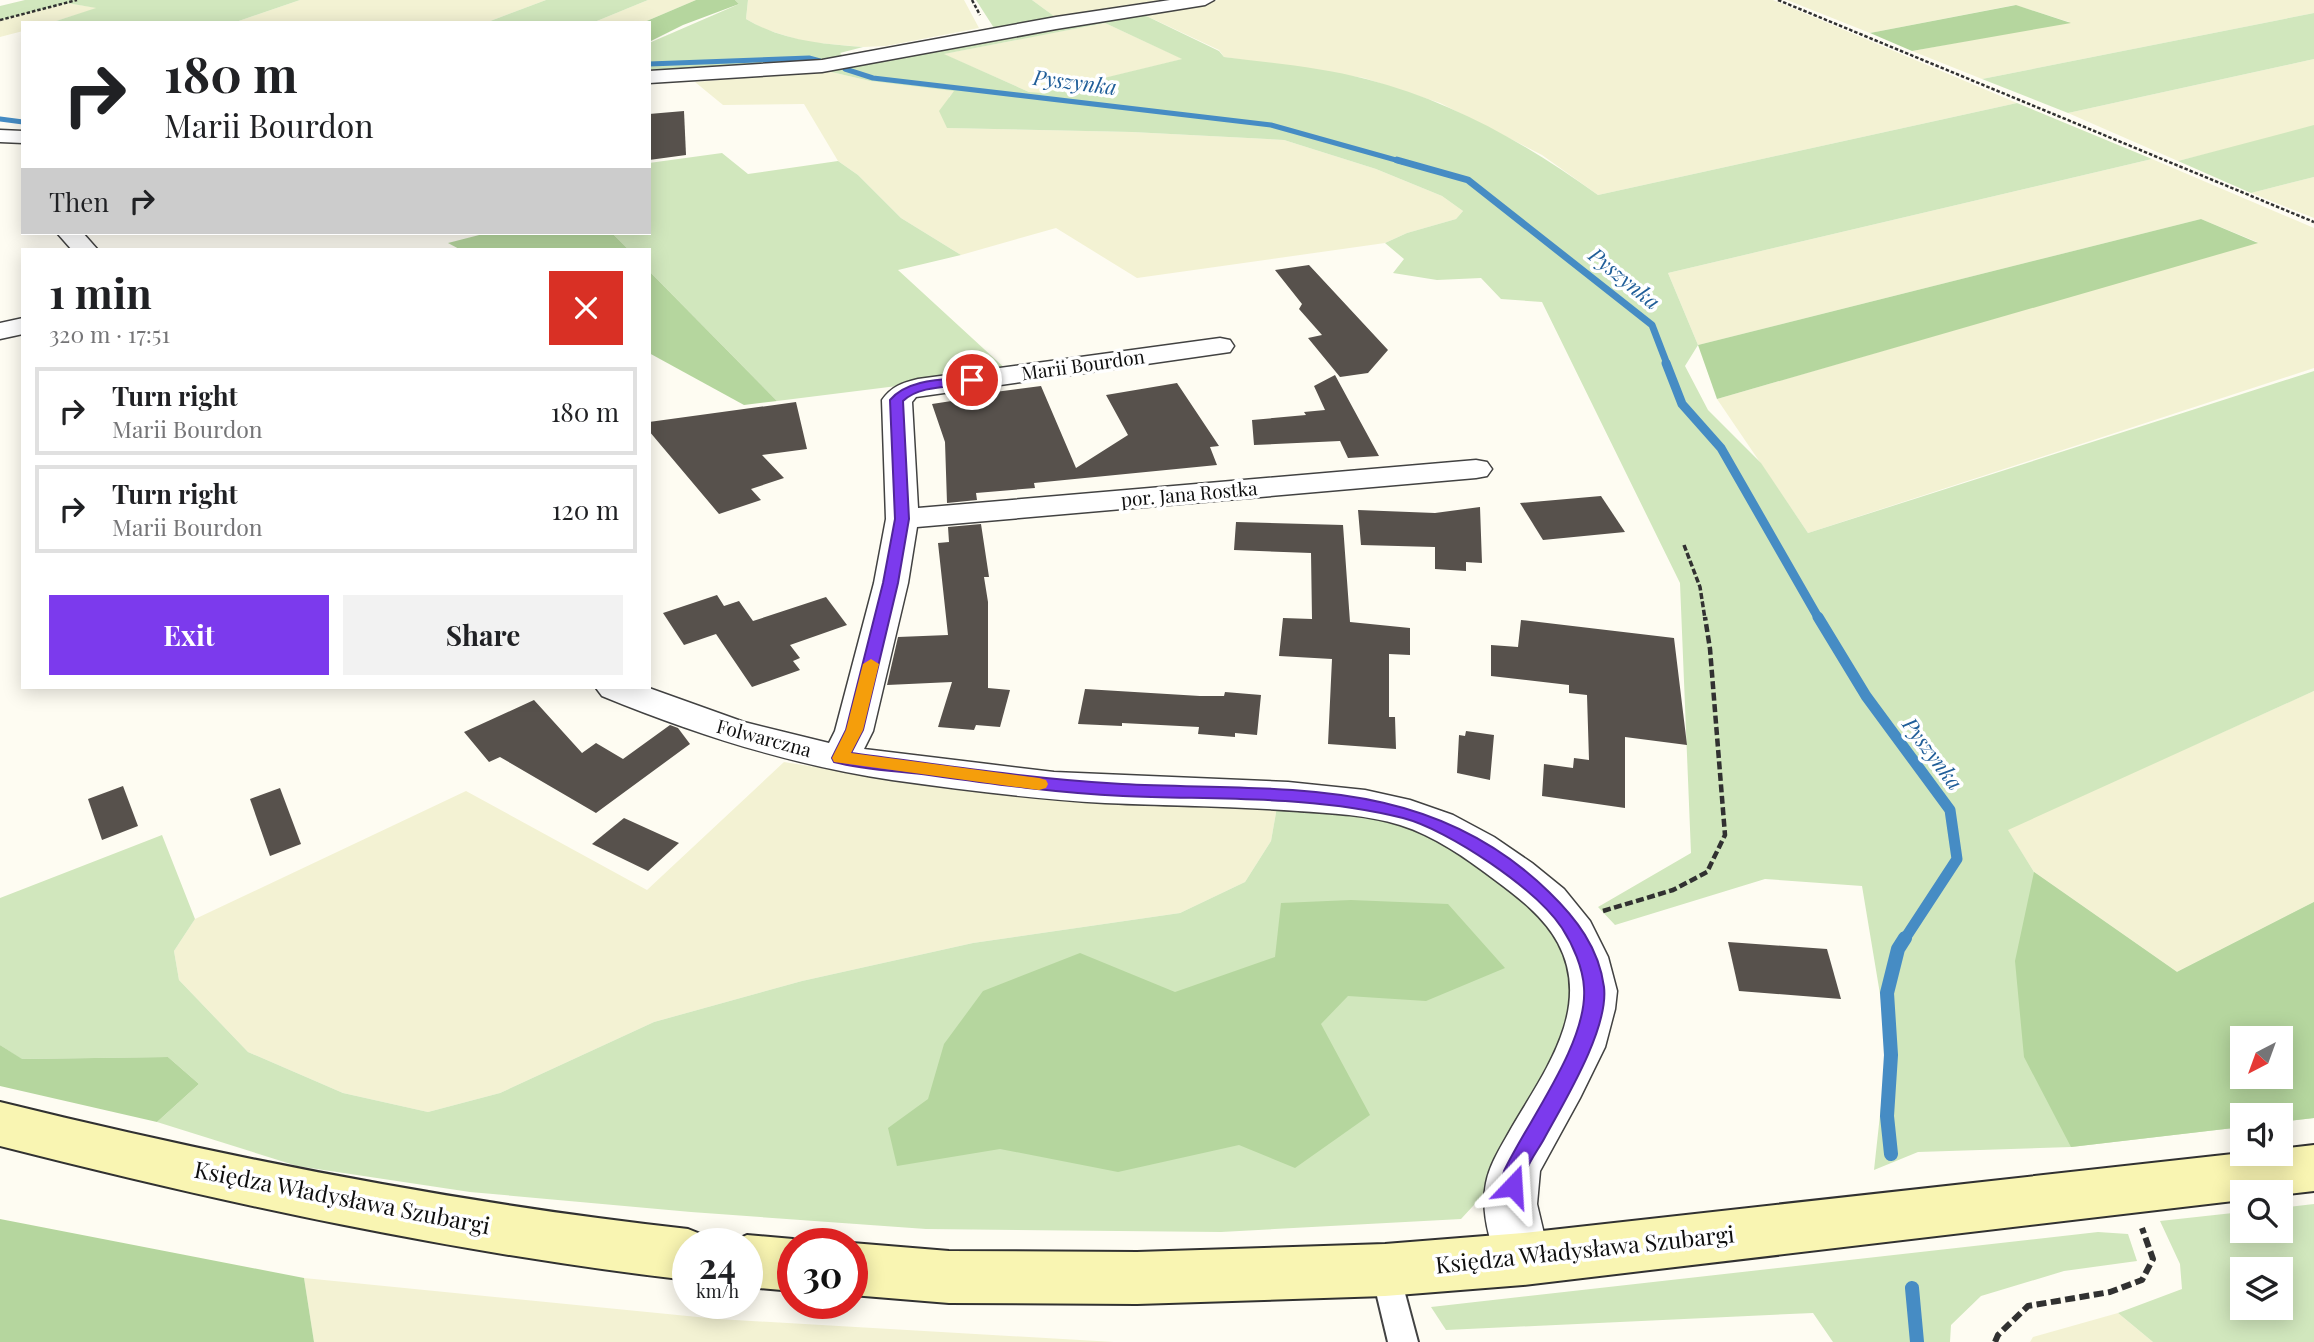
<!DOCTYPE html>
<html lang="en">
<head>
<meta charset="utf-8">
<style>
	:root { --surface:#fff; --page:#f2f2f2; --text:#202124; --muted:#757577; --line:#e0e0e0; --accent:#7c3aed }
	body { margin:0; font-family:"Playfair Display",serif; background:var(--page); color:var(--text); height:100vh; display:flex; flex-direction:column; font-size:26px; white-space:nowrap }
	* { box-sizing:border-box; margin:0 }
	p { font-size:23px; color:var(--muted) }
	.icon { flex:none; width:38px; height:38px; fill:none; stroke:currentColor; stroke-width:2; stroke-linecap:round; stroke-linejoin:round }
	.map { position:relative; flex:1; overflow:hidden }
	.panel { position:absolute; left:21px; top:248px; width:630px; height:441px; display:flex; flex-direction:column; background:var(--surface); border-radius:0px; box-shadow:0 4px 18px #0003 }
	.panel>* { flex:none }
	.top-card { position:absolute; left:21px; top:21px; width:630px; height:214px; border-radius:0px; box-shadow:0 4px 18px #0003; background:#fff; color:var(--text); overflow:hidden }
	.needle { width:46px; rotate:221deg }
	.buttons { position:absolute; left:2230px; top:1026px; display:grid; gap:14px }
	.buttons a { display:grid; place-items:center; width:63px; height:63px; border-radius:0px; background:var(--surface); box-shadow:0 4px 18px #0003; font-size:35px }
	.speed { position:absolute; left:672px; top:1228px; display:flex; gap:14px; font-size:35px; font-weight:700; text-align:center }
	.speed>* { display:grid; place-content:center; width:91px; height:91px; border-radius:50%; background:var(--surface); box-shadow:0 4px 18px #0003; line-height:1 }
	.speed small { font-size:18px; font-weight:400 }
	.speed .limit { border:10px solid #d22; background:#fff; color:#111 }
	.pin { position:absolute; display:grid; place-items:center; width:60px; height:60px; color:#fff; margin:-30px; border:4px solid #fff; border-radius:50%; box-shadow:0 2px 7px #0007 }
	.me { position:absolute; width:77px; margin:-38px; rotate:20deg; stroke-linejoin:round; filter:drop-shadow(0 0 5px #0008) }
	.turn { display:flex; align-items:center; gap:24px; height:147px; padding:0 28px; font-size:32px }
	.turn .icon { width:91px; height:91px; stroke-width:2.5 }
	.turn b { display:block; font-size:49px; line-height:60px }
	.then { display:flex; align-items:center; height:66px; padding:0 28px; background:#0003; gap:14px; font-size:26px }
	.round { display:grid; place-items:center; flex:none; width:74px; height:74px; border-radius:0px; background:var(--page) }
	.head { display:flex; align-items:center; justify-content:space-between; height:119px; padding:0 28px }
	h1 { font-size:42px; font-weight:700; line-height:52px }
	.primary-button { display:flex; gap:14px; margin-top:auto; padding:14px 28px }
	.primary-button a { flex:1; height:80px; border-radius:0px; background:var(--accent); color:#fff; font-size:28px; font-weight:700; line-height:80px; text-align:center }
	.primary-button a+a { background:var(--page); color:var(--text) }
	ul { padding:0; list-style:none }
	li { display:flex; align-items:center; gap:21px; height:88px; margin:0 14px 10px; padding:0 14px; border:4px solid var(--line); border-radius:0px }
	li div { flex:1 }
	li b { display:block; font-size:26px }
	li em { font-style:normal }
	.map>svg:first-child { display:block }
	.farmland { fill:#f3f2d3 }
	.green { fill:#d1e7bd; fill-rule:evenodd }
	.forest { fill:#b5d69e; fill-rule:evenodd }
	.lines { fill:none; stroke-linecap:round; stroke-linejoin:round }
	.stream-far4 { stroke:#468cc4; stroke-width:5 }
	.stream-far3 { stroke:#468cc4; stroke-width:7 }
	.stream-far2 { stroke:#468cc4; stroke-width:9 }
	.stream-far1 { stroke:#468cc4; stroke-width:11 }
	.stream { stroke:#468cc4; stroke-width:14 }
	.building { fill:#57514c }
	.lane-casing { stroke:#424242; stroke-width:4 }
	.street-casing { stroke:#424242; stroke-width:3 }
	.secondary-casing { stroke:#313131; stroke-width:4 }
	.path-far3 { stroke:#313131; stroke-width:2.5; stroke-dasharray:3.5 2; stroke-linecap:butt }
	.path-far2 { stroke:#313131; stroke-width:3.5; stroke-dasharray:6 2.5; stroke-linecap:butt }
	.path-far1 { stroke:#313131; stroke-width:4.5; stroke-dasharray:8 3.5; stroke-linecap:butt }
	.path { stroke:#313131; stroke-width:6; stroke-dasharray:10 4.5; stroke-linecap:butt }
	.lane { fill:#fff; fill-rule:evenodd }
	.street { fill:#fff; fill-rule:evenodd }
	.secondary { fill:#f9f5b2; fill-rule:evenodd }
	.route { fill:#7c3aed; stroke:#51269a; stroke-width:2 }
	.slow { fill:#f59e0b }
	.labels { text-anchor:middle; stroke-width:7; stroke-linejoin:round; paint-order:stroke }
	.street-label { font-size:19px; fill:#0f0f0f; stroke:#fff }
	.water-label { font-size:21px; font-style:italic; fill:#205e99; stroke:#fff }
	.near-street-label { font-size:23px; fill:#0f0f0f; stroke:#fff }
</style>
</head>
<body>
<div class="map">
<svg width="2314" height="1342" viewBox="0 0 2314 1342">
	<rect width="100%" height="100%" fill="#fefcf2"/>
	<!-- farmland -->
	<g class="farmland">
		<polygon points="300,0 546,0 485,23 233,23"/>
		<polygon points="648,0 696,0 642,23 592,23"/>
		<polygon points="748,0 964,0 979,28 886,46 863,47 806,42 764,29 746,19"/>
		<polygon points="1032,0 1189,0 1058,19"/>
		<polygon points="1219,0 1773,0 2017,103 1598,195 1542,155 1440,103 1364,78 1224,57 1219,50 1138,12"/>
		<polygon points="1787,0 2314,0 2314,13 1982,79 1912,51 2069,22 2015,5 1870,33"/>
		<polygon points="67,3 98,8 50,23 23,23 23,31 0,37 0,20"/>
		<polygon points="1105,23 1183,59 1036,95 943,54"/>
		<polygon points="2314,59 2314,127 2178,161 2068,113"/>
		<polygon points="827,71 870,81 955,91 949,97 948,128 1132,132 1284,140 1376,169 1442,196 1463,211 1456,219 1407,233 1385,243 1137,278 1056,228 961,255 901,218 858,175 838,161 804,104 723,105 695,82"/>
		<polygon points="2152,159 2314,228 2314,368 1808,533 1717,399 2257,242 2201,219 1698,345 1668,273"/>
		<polygon points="2314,177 2314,218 2251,193"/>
		<polygon points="2314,691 2314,902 2177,972 2034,872 2007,829"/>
		<polygon points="784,762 956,789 1073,801 1277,807 1271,841 1245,882 1180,913 973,943 802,981 654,1022 500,1093 428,1112 343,1093 248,1052 179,980 174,951 195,919 466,791 647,890"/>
		<polygon points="304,1278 718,1319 1114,1342 314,1342"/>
		<polygon points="2118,1313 2153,1342 2030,1342 2033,1337"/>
	</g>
	<!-- green -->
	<g class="green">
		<polygon points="25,0 300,0 233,23 50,23 96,8 67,3 0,20 0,6"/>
		<polygon points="546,0 648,0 592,23 485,23"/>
		<path d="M735,0H748L746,19C783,41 822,44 863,47L840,53L845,58L784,66L649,72V43L739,4Z"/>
		<polygon points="976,0 1032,0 1058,19 994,28"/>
		<path d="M1138,12L1219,51L1224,57C1272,63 1320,67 1366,79C1452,101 1527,144 1598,195L2017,103L2152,159L1668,273L1698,345L1685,366L1708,410L1761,463L1808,533L2314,371V691L2008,830L2034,872L2177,972L2314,902V1118L2280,1122V1115H2242V1127L2071,1147L1918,1152L1874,1170L1888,1042L1862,886L1765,879L1615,925L1598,907L1691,853L1680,583L1542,302L1501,299L1481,278L1437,280L1393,273L1404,259L1385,243L1407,233L1456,219L1463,211L1442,196L1376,169L1284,140L1132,132L947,128L939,111L954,91L870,81L827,71ZM1105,23L1182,59L1042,93L1029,92L944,54ZM2242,1038H2280V1076H2242Z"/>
		<polygon points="2314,13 2314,59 2068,113 1982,79"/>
		<polygon points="2314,125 2314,177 2251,193 2178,161"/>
		<polygon points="722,153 748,174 838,161 858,175 901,218 961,255 898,270 1009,372 777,401 649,271 649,250 629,250 612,233 649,233 649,163"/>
		<polygon points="1277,807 1393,820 1470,855 1526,896 1571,952 1574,1005 1526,1118 1485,1193 1461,1219 1221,1232 926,1229 691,1212 470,1192 297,1166 157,1122 199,1084 168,1057 21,1059 0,1045 0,898 162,835 195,919 174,951 179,980 248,1052 343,1093 428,1112 500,1093 654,1022 802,981 973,943 1180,913 1245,882 1271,841"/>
		<path d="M2314,1204V1342H2153L2118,1313L2182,1289L2180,1264L2160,1221L2242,1212V1230H2280V1208ZM2242,1269H2280V1307H2242Z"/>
		<polygon points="2098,1232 2128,1234 2137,1261 2064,1271 1981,1296 1951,1325 1950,1342 1833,1342 1813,1313 1446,1330 1431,1307"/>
	</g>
	<!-- forest -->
	<g class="forest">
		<polygon points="696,0 735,0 739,4 683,25 649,42 649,23 642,23"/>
		<polygon points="2016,5 2071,23 1912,51 1870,33"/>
		<polygon points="2201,219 2258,243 1717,399 1698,345"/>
		<polygon points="487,233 612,233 629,250 461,250 448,243"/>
		<polygon points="649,271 777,401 744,405 649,353"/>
		<path d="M2034,872L2177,972L2314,902V1118L2280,1122V1115H2242V1127L2071,1147L2024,1057L2015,961ZM2242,1038H2280V1076H2242Z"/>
		<polygon points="1351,900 1448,904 1505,968 1426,1001 1348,996 1321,1024 1370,1115 1295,1168 1239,1145 1118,1172 1000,1149 897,1166 888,1128 928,1099 944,1044 983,991 1080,953 1175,992 1275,957 1281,903"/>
		<polygon points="0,1045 22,1059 168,1057 199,1084 157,1122 0,1086"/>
		<polygon points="0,1219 304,1278 314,1342 0,1342"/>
	</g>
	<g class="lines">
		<!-- stream-far4 -->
		<g class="stream-far4">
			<polyline points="649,64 809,58 820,61"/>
			<polyline points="845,69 873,78 1271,125 1403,162"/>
			<polyline points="0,119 23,122"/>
		</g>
		<!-- stream-far3 -->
		<polyline class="stream-far3" points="1397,160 1468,180 1652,325 1667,364"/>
		<!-- stream-far2 -->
		<polyline class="stream-far2" points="1666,363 1682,404 1721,448 1819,619"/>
		<!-- stream-far1 -->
		<polyline class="stream-far1" points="1818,617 1866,696 1950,810 1957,859 1904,940"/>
		<!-- stream -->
		<g class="stream">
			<polyline points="1891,1154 1887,1116 1891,1055 1887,993 1898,949 1905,938"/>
			<polyline points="1912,1288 1917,1342"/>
		</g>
	</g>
	<!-- building -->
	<g class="building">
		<polygon points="684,111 686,155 649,160 649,114"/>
		<polygon points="1309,265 1388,350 1368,373 1340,377 1308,338 1322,335 1299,309 1302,304 1275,270"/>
		<polygon points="1335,375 1379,456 1348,458 1340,441 1254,445 1252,420 1306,415 1304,412 1325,410 1314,386"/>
		<polygon points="1177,383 1219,446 1210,447 1217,465 1034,483 1035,488 976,493 977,500 947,503 945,442 932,404 958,400 957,397 1041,386 1076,468 1128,435 1106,395"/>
		<polygon points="796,402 807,449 762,455 784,478 751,489 761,500 719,514 649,431 649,422"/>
		<polygon points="1601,496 1625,532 1543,540 1520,503"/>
		<polygon points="1480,507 1482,563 1466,562 1466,571 1435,569 1435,547 1361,545 1358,510 1435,513"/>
		<polygon points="1236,522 1343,525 1350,622 1410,628 1410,655 1389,654 1389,717 1395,717 1396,749 1328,744 1332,659 1279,656 1283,618 1312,619 1311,553 1234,550"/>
		<polygon points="981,524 989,577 984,577 988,602 988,688 1010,690 1000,727 976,725 974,730 938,727 952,682 887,685 898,637 948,635 938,543 949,542 948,527"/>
		<polygon points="717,595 724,606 739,601 753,621 826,597 847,625 790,645 800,658 793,661 800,670 752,687 716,634 684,645 663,613"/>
		<polygon points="1521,620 1674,638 1687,745 1625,737 1625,808 1542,796 1544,764 1573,768 1574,758 1589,760 1587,695 1569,693 1569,685 1491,676 1491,645 1518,647"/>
		<polygon points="1085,689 1200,696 1224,696 1225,692 1261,695 1257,735 1235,733 1235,737 1198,734 1199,727 1122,723 1122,726 1078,724"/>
		<polygon points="534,700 582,753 596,743 623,759 670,725 678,728 690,744 596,813 500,757 489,762 464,732"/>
		<polygon points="1466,731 1494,735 1490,780 1457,773 1459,735 1465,736"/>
		<polygon points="123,786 138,826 102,840 88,799"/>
		<polygon points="280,788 301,844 270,856 250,799"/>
		<polygon points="624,818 679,843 648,871 592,844"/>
		<polygon points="1728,942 1827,949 1841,999 1739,991"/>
	</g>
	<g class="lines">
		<defs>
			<polygon id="lane" points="1385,1258 1395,1262 1399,1271 1418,1342 1388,1342 1371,1271 1375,1262"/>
			<g id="street">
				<polygon points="1170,0 1214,0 1205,5 1056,29 822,72 649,83 649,71 822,60 1056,17"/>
				<polygon points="0,130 23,131 23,143 0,142"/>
				<polygon points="57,233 83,233 98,250 72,250"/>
				<polygon points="23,318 23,334 0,339 0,323"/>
				<path d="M1220,338L1230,340L1234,346L1230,352L916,397L912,402L918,508L1476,460L1487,462L1492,469L1487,476L1476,478L917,527L908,583L873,731L864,749L1054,772L1288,782L1365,790L1410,800L1453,815L1494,837L1532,863L1564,889L1590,921L1608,957L1617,991L1615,1009L1605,1047L1580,1098L1540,1171L1537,1204L1550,1259L1542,1276L1523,1283L1504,1276C1491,1248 1480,1214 1486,1183C1490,1163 1502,1145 1512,1127C1544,1072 1593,1008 1558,943C1544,917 1518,897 1495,880C1466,858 1435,836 1400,825C1367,815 1331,813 1298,811C1233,806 1169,806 1105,803C1034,799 963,790 892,780C791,765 697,735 602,696L596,688H649L744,722L829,743L835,731L874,583L886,519L882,400C892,386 902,383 918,379Z"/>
			</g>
			<g id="secondary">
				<path d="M0,1102C227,1158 455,1203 688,1229L708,1237L711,1244H688V1280C455,1253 227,1204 0,1146Z"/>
				<polygon points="2314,1145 2314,1191 2280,1195 2280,1192 2242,1192 2242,1200 1523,1285 1385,1296 1137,1304 949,1303 852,1295 852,1244 849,1244 852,1243 949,1251 1137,1252 1385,1244 1523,1233 2242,1153 2280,1153 2280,1149"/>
				<polygon points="747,1235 793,1239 806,1244 793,1244 793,1291 747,1287 747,1244 727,1244"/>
			</g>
		</defs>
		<!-- lane casing -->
		<use href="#lane" class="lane-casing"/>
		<!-- street casing -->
		<use href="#street" class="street-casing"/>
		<!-- secondary casing -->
		<use href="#secondary" class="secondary-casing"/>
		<!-- path-far3 -->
		<g class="path-far3">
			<polyline points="972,0 980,15"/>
			<polyline points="1778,0 2314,222"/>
			<polyline points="0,20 77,0"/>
		</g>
		<!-- path-far2 -->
		<polyline class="path-far2" points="1684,545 1700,587 1705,619"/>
		<!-- path-far1 -->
		<polyline class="path-far1" points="1603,911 1673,890 1707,872 1725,835 1710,649 1705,617"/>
		<!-- path -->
		<polyline class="path" points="1995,1342 1998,1335 2028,1306 2110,1292 2142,1280 2153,1259 2142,1228"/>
		<!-- lane -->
		<use href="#lane" class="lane"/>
		<!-- street -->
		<use href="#street" class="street"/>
		<!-- secondary -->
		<use href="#secondary" class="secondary"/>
	</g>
	<!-- route -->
	<path class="route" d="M972,377L976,378V383C953,388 921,384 903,401L909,519L898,583L863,730L851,753C941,765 1031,779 1122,784C1277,792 1427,772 1549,892C1576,918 1599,948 1604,987C1609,1029 1564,1102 1544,1139C1538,1150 1529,1161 1526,1172C1523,1179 1524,1186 1520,1193L1513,1196L1505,1193L1501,1186L1504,1171C1527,1122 1588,1043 1584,988C1583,968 1573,945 1562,928C1536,889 1449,830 1403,818C1312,795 1217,800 1123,796C1058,793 993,784 929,775C898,771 864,770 834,762L832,758L846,730L883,583L895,519L890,400C909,378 945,380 972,377Z"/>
	<!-- slow -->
	<polygon class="slow" points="871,659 879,664 863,730 851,753 1039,778 1046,780 1048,784 1046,788 1039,790 834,762 832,758 846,730 863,664"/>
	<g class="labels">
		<!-- street labels -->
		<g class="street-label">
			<text transform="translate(1083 365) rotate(-8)" y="7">Marii Bourdon</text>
			<text transform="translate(1189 494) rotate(-5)" y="7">por. Jana Rostka</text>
			<text transform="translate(764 738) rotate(15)" y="7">Folwarczna</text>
		</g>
		<!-- water labels -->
		<g class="water-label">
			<text transform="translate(1075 83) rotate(7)" y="7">Pyszynka</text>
			<text transform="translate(1624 279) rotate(39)" y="7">Pyszynka</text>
			<text transform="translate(1932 754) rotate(53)" y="7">Pyszynka</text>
		</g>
		<!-- near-street labels -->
		<g class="near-street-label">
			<text transform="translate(342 1198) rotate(11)" y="8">Księdza Władysława Szubargi</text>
			<text transform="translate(1585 1250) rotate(-6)" y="8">Księdza Władysława Szubargi</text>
		</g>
	</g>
</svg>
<div class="buttons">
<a><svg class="needle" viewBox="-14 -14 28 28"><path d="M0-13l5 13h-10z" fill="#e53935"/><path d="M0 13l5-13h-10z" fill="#757577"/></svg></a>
<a><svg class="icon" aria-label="sound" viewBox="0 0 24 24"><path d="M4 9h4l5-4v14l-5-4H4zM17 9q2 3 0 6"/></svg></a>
<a><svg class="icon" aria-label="search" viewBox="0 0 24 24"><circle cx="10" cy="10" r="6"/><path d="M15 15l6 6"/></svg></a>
<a><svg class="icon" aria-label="layers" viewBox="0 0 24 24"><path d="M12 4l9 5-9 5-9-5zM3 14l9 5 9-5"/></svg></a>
</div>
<div class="speed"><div>24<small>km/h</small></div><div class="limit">30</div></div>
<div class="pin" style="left:972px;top:380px;background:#d93025"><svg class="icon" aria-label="arrive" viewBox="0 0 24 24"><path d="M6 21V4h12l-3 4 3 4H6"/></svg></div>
<svg class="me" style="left:1513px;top:1186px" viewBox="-20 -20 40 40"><path d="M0-17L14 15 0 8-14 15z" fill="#7c3aed" stroke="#fff" stroke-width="4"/></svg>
<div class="top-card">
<div class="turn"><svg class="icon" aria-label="right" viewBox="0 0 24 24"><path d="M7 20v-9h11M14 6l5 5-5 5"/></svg><div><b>180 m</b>Marii Bourdon</div></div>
<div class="then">Then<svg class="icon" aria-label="right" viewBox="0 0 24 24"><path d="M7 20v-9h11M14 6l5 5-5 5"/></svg></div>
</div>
<section class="panel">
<div class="head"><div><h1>1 min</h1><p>320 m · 17:51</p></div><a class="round" style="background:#d93025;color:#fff"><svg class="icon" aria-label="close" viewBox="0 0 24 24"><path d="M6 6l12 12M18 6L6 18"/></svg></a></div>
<ul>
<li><svg class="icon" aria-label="right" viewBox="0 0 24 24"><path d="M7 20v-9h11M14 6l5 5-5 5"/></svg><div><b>Turn right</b><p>Marii Bourdon</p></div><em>180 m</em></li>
<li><svg class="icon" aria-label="right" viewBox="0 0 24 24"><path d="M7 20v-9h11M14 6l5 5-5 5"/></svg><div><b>Turn right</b><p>Marii Bourdon</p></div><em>120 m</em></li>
</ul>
<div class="primary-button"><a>Exit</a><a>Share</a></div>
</section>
</div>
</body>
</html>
